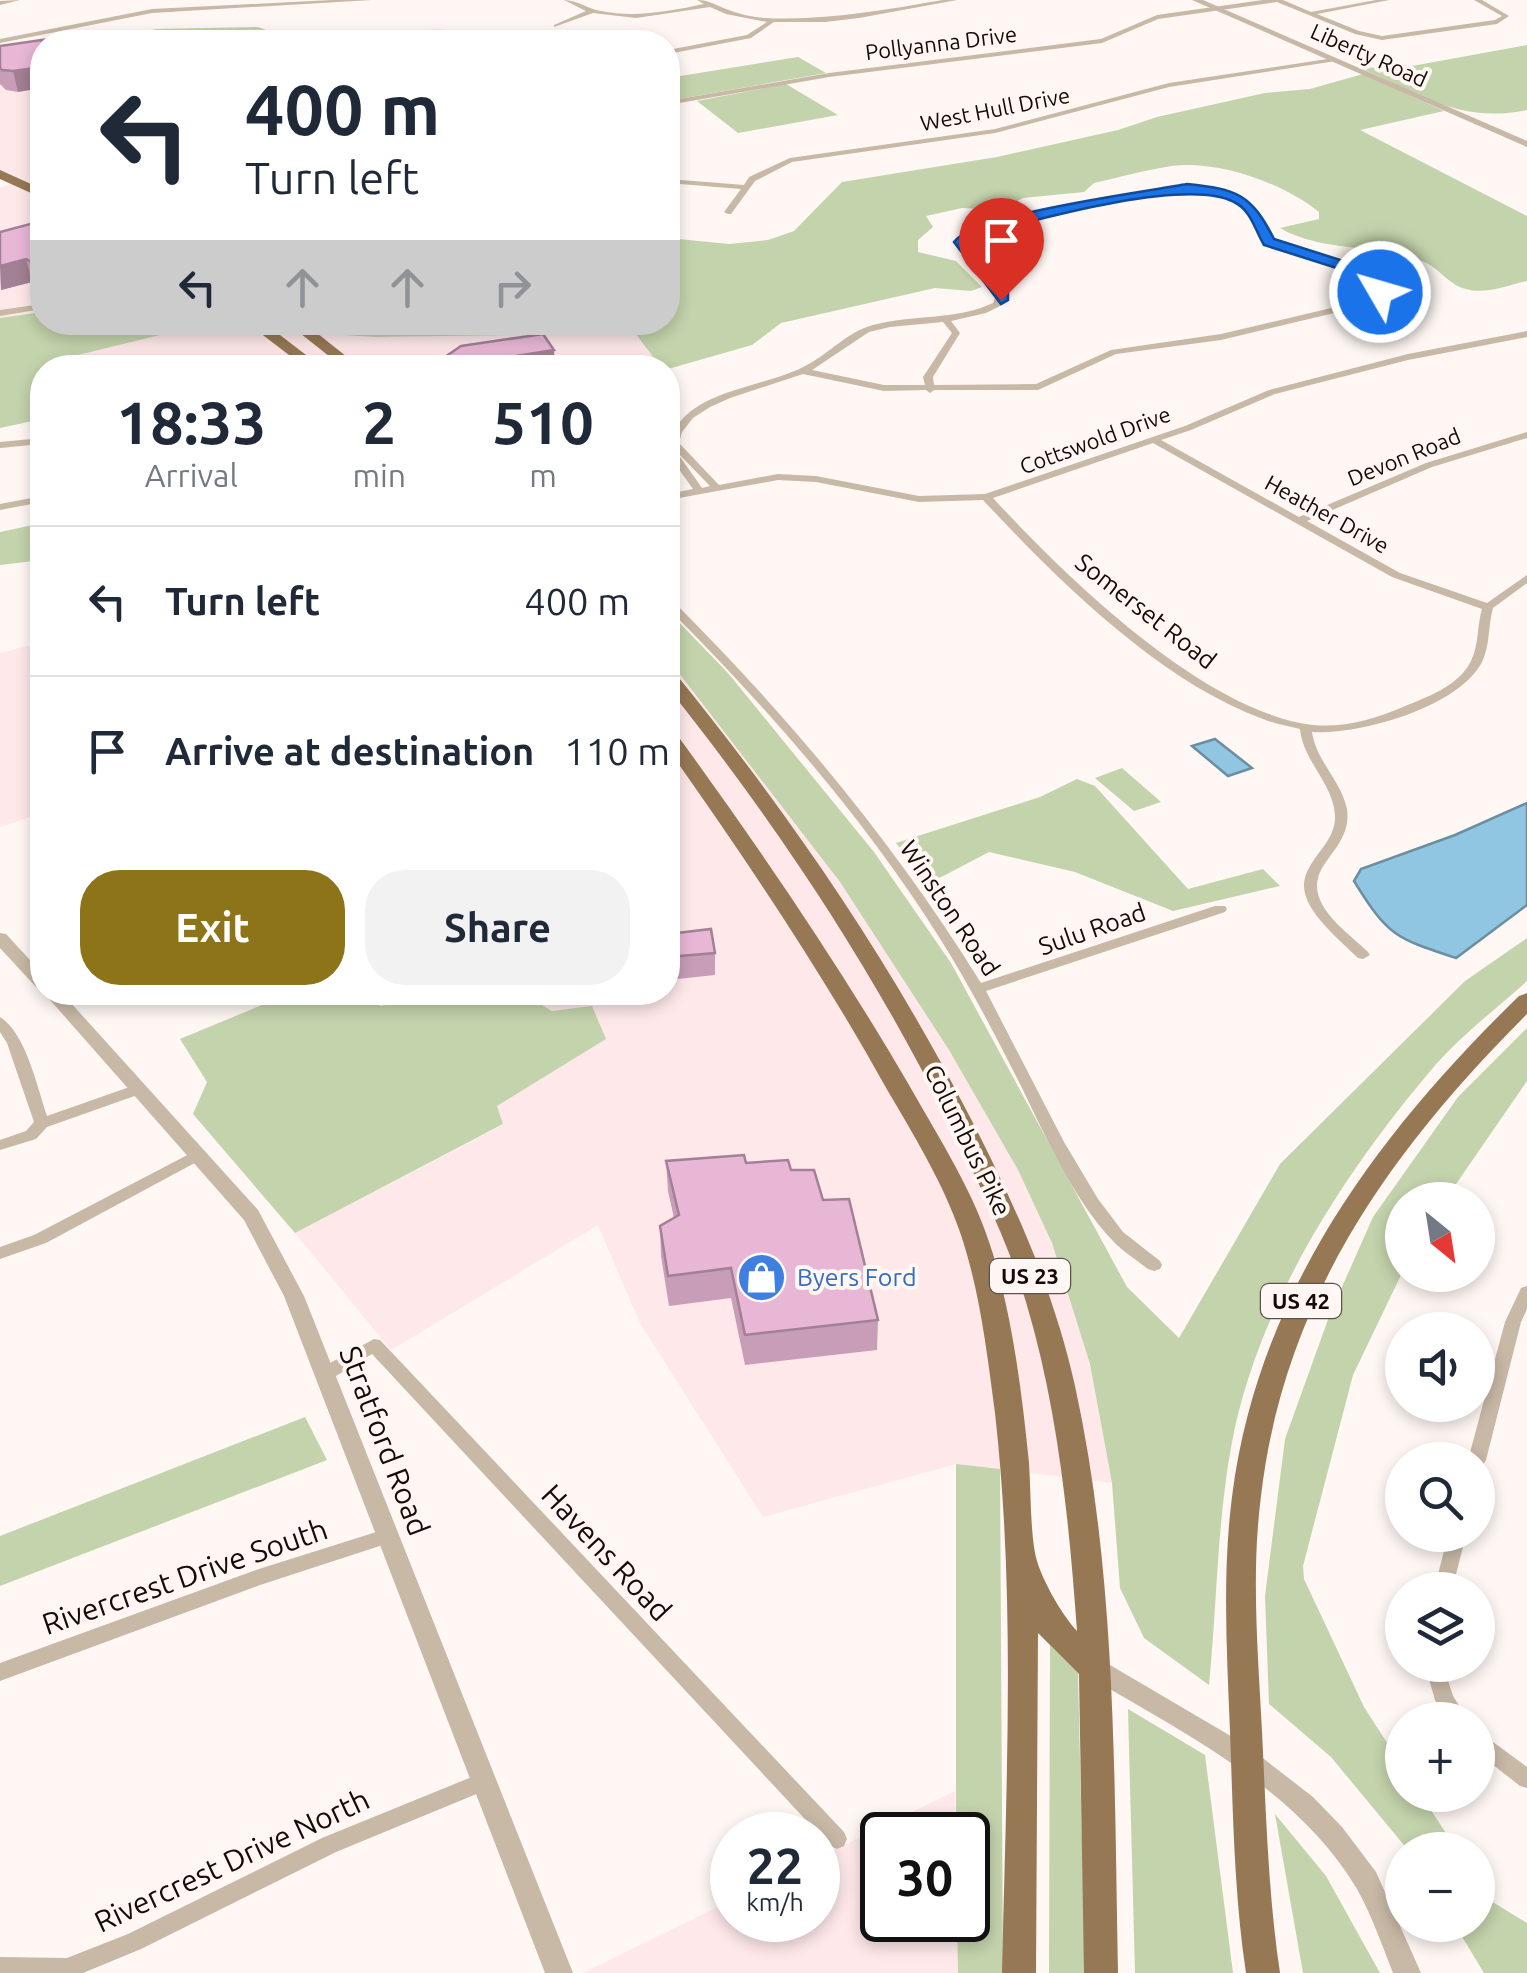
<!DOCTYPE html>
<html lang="en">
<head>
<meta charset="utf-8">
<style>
	:root { --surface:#fff; --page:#f2f2f3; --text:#1f2937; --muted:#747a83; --line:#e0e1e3; --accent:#8d7418 }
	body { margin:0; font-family:Ubuntu,sans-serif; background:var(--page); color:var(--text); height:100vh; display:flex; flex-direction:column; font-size:38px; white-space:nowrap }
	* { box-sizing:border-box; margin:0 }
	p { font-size:32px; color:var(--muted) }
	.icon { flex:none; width:55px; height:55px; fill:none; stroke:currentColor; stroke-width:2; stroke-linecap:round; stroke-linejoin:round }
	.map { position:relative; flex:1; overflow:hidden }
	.drawer { position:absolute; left:30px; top:355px; width:650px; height:650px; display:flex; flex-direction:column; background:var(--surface); border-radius:40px; box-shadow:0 5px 15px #0003 }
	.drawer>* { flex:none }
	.top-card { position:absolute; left:30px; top:30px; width:650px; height:305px; border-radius:40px; box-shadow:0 5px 15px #0003; background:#fff; color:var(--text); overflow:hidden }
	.needle { width:65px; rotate:150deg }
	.buttons { position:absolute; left:1385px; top:1182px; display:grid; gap:20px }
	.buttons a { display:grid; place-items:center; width:110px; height:110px; border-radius:50%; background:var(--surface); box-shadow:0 5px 15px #0003; font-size:50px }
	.speed { position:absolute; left:710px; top:1812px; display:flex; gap:20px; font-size:50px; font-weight:700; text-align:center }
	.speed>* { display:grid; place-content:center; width:130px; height:130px; border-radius:50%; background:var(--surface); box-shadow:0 5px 15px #0003; line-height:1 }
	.speed small { font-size:25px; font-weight:400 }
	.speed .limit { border:5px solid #111; border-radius:15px; background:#fff; color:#111 }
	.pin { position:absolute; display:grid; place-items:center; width:85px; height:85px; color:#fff; margin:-102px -42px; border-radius:50% 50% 50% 0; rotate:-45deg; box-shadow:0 0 10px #0007 }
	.pin .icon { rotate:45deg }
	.me { position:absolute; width:110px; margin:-55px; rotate:308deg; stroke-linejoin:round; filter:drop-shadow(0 0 8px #0008) }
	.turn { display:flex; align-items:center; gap:35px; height:210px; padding:0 50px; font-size:45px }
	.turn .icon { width:130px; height:130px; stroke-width:2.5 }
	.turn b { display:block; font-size:70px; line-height:85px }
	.lanes { display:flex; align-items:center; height:95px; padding:0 50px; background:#0003; justify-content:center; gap:50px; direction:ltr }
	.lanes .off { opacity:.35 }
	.eta { display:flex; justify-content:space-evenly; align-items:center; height:170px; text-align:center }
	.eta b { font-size:60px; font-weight:700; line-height:70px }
	.primary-button { display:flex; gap:20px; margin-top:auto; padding:20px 50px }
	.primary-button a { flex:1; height:115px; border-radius:40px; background:var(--accent); color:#fff; font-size:40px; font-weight:700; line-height:115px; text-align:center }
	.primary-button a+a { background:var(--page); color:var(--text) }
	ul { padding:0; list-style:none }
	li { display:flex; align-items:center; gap:30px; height:150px; padding:0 50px; border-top:2px solid var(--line) }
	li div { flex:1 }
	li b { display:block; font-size:38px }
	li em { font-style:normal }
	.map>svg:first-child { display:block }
	.commercial { fill:#fee8ea }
	.green { fill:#c3d3ac }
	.water { fill:#91c6e3; stroke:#6c8ea1; stroke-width:2.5 }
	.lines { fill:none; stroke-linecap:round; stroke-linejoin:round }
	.minor { fill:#c8b8a6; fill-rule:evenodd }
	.tertiary { fill:#c8b8a6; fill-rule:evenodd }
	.trunk { fill:#967854; fill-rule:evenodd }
	.wall { fill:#c89db7 }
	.shaded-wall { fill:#a28095 }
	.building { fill:#e8b7d5; stroke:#a28095; stroke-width:2.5 }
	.route { fill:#1a73e8; stroke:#114b97; stroke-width:2.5 }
	.labels { text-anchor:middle; stroke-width:8; stroke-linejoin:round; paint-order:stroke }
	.far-street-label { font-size:22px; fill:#160b06; stroke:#fef7f3 }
	.shield { fill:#fef7f3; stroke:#5c524d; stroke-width:2.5 }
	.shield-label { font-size:22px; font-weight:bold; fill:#160b06 }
	.street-label { font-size:25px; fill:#160b06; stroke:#fef7f3 }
	.shop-label { font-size:25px; fill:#366cbe; stroke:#fef7f3; text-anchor:start }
	.near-street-label { font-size:30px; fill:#160b06; stroke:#fef7f3 }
</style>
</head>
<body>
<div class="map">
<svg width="1527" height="1973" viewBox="0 0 1527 1973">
	<rect width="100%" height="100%" fill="#fef7f3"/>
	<!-- commercial -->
	<g class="commercial">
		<polygon points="438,29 463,32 481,42 120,42 149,38 184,42 266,30 346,37"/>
		<polygon points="42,55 42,312 0,318 0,188 11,184 0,179 0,62"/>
		<polygon points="209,322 309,323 325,334 376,337 636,333 661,367 62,368 73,356"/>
		<polygon points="42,642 42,813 0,827 0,653"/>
		<polygon points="668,659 840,882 949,1050 1018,1170 1052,1243 1090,1364 1112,1483 956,1464 763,1517 640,1323 598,1225 391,1350 295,1233 503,1125 497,1106 606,1039 520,993 668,992"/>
		<polygon points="955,1791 956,1835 882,1835 882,1920 957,1920 958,1973 583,1973 732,1900 732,1920 818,1920 818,1858"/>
	</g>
	<!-- green -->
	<g class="green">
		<path d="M258,27L266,30C201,39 139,42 74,42L157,29Z"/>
		<path d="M1527,45V110C1461,124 1419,94 1360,68L1412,66Z"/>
		<polygon points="798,57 826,73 668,101 668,78"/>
		<path d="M1363,74L1444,111L1360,130L1527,216V281C1508,285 1485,295 1466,289C1447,284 1440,268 1422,261C1377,244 1320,252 1280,228L1319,219V212C1283,183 1219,160 1171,166C1146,170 1120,177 1094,183L1084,192L1023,198L1000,210L962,208L926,216L933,227L918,240V252L956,261L982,287L971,291L935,288L781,323L752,345L668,369L661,367L635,333L376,337L325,334L309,323L668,322V238L729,244L768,240L794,231L842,182L997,157L1118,130L1157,117L1265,93L1310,89Z"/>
		<polygon points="786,84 838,115 738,133 697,101"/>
		<polygon points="42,312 42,322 209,323 74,356 62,367 42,368 42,389 37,396 42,403 42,419 0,428 0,318"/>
		<polygon points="42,523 42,560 0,565 0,532"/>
		<path d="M668,611L728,673L874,852L951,963L1127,1287L1179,1338L1280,1164L1465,981L1527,938V981C1496,1009 1459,1037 1432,1069C1343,1174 1258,1305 1232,1442C1217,1521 1217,1605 1209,1685L1144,1638L1120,1588L1112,1483L1090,1364L1052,1243L1018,1170L949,1050L840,882L668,659Z"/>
		<polygon points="1122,768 1161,802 1134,811 1095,778"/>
		<polygon points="1077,779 1095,786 1188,889 1263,869 1280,886 1173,911 1075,872 989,852 928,884 896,843 1040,797"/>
		<polygon points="291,993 350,993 381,1006 430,993 520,992 552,1011 592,1006 606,1039 497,1106 503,1124 295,1233 193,1114 207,1082 180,1039"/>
		<polygon points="1527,1028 1527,1081 1445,1200 1402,1200 1402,1273 1353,1375 1303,1566 1304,1579 1364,1707 1402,1766 1402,1795 1421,1795 1457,1850 1408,1850 1331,1757 1269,1704 1265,1596 1285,1439 1330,1314 1373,1217 1458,1097"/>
		<polygon points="305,1417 327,1460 0,1586 0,1536"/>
		<polygon points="956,1464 1000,1469 1003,1973 958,1973 957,1920 968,1920 968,1835 956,1835"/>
		<polygon points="1050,1645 1078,1673 1085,1973 1049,1973"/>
		<polygon points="1128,1709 1205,1755 1233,1973 1135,1973"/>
		<polygon points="1275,1814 1326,1876 1380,1973 1303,1973"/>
		<polygon points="1478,1881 1491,1901 1527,1923 1527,1973 1484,1973 1455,1925 1478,1925"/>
	</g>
	<!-- water -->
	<g class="water">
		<polygon points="1215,739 1252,768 1228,776 1192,746"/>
		<path d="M1527,803V905L1456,958C1395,938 1388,936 1354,881L1361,869L1455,835Z"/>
	</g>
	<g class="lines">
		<!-- minor -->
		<g class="minor">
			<polygon points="20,0 0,5 0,1"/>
			<polygon points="332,0 372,0 152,13 0,43 0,39 152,9"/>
			<path d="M564,0C577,0 588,9 601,11C635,18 671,11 704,4L697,0C708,0 716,5 726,9C738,14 752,17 765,18C824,21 884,10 943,0H957L859,18L825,22H774L751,38L668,54V50L747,35L767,22L726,14L710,7L636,18L593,13L554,27V25L586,11Z"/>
			<polygon points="1263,0 1283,0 1311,12 1376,0 1389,0 1317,14 1359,31 1382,36 1495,20 1502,16 1474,0 1482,0 1509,16 1497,24 1382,40 1355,34 1277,2 1158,19 1102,43 829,77 668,105 668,101 829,73 1101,39 1157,15"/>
			<polygon points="1334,58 1336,61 1169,87 995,133 792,162 755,181 731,214 728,214 724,212 741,189 668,183 668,179 744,185 749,177 790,158 995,129 1169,83"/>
			<path d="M1192,188C1214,190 1242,190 1256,209C1263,219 1266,231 1272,240L1366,270L1377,278L1385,290L1368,305L1221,340L1116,354L1038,390H934L930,393L926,390L884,391L803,374L730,398L710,407L693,418L682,432L679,443L719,485L778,474L816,476L919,496L985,494L1185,426L1269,390L1408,354L1527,331V337L1408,360L1275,394L1191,430L1161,440L1299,517L1426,463L1527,432V438L1432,467L1307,521L1400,573L1487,603L1527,575V583L1493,608C1488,626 1490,646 1482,662C1459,707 1360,735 1312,732C1316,761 1341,780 1347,809C1349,822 1345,834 1338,845C1331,856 1321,866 1318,878C1310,908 1350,934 1368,952L1370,955L1363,959L1358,958C1341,941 1303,911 1304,885C1304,872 1314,860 1321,850C1329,840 1336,828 1335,815C1333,783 1303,761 1300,729C1288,726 1275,724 1263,719C1158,680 1059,581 983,500L919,502L816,482L778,480L668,500V494L693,489L668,454C672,389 763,390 807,365C830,353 847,332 873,325C913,314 955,321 993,303L997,293L956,242L972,228L1115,196ZM1192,192C1212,194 1240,195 1251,215C1257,224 1260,234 1266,244C1299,257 1357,259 1377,290L1365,300L1221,334L1111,350L1036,384L934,385L933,377L960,333L951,321L986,313L1000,306L1005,293L965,242L978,232L1115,200ZM943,322L952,333L923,377L925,385H884L812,370L869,332L890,327ZM1153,443L1392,577L1482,609C1477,625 1479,645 1471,661C1459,686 1427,697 1403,707C1375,719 1344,728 1313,725C1204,712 1065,576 993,498ZM676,451L710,486L702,488Z"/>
			<polygon points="42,304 42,309 0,316 0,310"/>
			<polygon points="42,438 42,444 0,448 0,442"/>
			<polygon points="42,496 42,502 0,510 0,504"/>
			<path d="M668,599L672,600C790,718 893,841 981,983L1215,906H1225L1227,909L1225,912L986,991L1064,1142L1098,1199L1123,1232L1160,1261L1162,1265L1160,1269L1154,1271L1148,1269C1137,1260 1123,1252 1113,1241C1076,1203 1046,1138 1023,1090C997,1038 970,986 939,937C863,816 768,709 668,608Z"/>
			<path d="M0,1017C26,1033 37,1087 47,1116L138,1084L145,1089L143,1093L47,1127L36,1139L0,1150V1140L26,1131L34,1122L7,1043L0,1032Z"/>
			<polygon points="199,1149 204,1150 207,1154 204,1158 46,1243 0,1259 0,1247 34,1235"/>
			<polygon points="1527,1286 1527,1309 1521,1322 1486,1460 1483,1465 1478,1467 1478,1460 1468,1460 1505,1322 1521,1288"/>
			<polygon points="374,1339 380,1340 844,1832 847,1839 844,1846 837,1849 830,1846 372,1354 331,1379 325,1381 319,1379 317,1374 319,1369"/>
			<polygon points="389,1528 395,1531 398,1536 395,1541 260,1585 0,1681 0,1663 259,1569"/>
			<polygon points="1448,1535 1466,1535 1452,1590 1434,1590"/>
			<polygon points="1425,1665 1443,1665 1453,1696 1468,1720 1447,1720 1435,1700"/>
			<polygon points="1478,1733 1485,1736 1527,1767 1527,1788 1520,1786 1478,1753"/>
			<polygon points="484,1772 491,1774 494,1781 491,1788 336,1852 141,1949 83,1973 0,1973 0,1957 67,1958 128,1934 322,1838"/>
		</g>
		<!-- tertiary -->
		<g class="tertiary">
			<polygon points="1192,0 1203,0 1527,141 1527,147"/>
			<polygon points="0,933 6,934 42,973 42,989 36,987 0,948"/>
			<polygon points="43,992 61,992 258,1210 304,1296 573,1973 545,1973 284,1296 244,1220"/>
			<path d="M1093,1655L1246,1745L1313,1797L1342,1827L1376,1872L1421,1973H1393C1382,1945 1372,1916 1357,1889C1297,1788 1182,1732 1084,1674L1081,1666L1084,1658Z"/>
		</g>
		<!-- trunk -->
		<g class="trunk">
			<polygon points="0,170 42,189 42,198 0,179"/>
			<polygon points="246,322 263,322 323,368 306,368"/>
			<polygon points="286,322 303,322 361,368 344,368"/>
			<path d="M668,671L675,673C788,812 889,959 971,1119C1015,1205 1054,1291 1075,1386C1117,1578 1114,1777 1118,1973H1084L1079,1674L1038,1633L1036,1973H1002C1006,1786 1016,1599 995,1413C987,1353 980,1292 961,1235C943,1182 913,1134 885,1086C820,969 745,858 668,749V730L675,732C758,846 838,963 909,1085C940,1140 975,1193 993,1254C1013,1321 1022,1393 1029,1463C1031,1492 1030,1524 1035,1553C1039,1575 1061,1614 1077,1631C1069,1520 1058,1409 1026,1302C1007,1239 977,1179 948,1121C871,966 776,823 668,688Z"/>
			<path d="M1527,993V1014C1390,1151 1284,1299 1261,1496C1251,1573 1258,1653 1262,1731C1266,1812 1268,1893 1280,1973H1246C1234,1893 1233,1812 1230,1731C1227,1654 1222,1575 1232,1497C1257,1295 1377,1134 1519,996Z"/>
		</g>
	</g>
	<!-- wall -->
	<g class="wall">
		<polygon points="89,42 18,92 6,90 0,84 0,46"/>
		<polygon points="30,224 40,288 32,282 1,290 0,232"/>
		<polygon points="445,357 555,368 446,368"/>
		<polygon points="668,934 715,953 715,975 668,980"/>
		<polygon points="666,1161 746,1163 791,1170 823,1200 878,1320 877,1350 745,1365 731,1298 669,1306 661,1256 660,1226 674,1218 668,1191"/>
	</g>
	<!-- shaded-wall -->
	<g class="shaded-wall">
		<polygon points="42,67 42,88 18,92 13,71"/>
		<polygon points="26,259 32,282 1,290 0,266"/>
		<polygon points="42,262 42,287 40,288 35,264"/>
		<polygon points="554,350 555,368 477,368 477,362"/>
	</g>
	<!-- building -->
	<g class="building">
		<polygon points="424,34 436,42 378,42"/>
		<polygon points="76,35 89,42 42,42 42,67 13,71 2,70 0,68 0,46"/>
		<polygon points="30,224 42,232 42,262 35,264 26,259 0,266 0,232"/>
		<polygon points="543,334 554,350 477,362 445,357 461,346"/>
		<polygon points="711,929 715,953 668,957 668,934"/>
		<polygon points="744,1155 746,1163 788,1160 791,1170 814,1170 823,1200 849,1199 878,1320 745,1335 731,1268 668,1276 660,1226 679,1215 666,1161"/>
	</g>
	<!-- route -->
	<path class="route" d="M1187,184C1237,189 1251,194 1274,239L1375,271L1385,281L1387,292L1375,295L1365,277L1264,245C1255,230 1251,210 1234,202C1186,176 1027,222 971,237L969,247L1008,292V300L1001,304L954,242C974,214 1144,192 1187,184Z"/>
	<!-- icons -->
	<defs>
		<symbol id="shop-disc" viewBox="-11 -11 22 22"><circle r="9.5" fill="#3f7fe0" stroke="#fef7f3"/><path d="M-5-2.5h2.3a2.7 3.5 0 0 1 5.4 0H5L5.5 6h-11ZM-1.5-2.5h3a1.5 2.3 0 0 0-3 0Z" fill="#fff"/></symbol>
	</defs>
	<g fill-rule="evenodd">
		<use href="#shop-disc" x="734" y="1250" width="55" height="55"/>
	</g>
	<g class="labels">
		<!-- far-street labels -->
		<g class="far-street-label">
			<text transform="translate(941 43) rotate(-7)" y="8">Pollyanna Drive</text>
			<text transform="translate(1369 55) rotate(24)" y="8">Liberty Road</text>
			<text transform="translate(995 109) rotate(-11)" y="8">West Hull Drive</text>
			<text transform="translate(1095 440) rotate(-20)" y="8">Cottswold Drive</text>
			<text transform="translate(1404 457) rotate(-22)" y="8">Devon Road</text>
			<text transform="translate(1327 514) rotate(29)" y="8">Heather Drive</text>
		</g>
		<!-- shield labels -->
		<g class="shield">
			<rect x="990" y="1259" width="80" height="34" rx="8"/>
			<rect x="1261" y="1284" width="80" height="34" rx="8"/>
		</g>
		<g class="shield-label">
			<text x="1030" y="1284">US 23</text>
			<text x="1301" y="1309">US 42</text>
		</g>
		<!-- street labels -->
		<g class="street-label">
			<text transform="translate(1146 611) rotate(38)" y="9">Somerset Road</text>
			<text transform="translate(950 908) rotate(56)" y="9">Winston Road</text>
			<text transform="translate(1092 929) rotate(-19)" y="9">Sulu Road</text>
			<text transform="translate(968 1140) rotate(64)" y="9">Columbus Pike</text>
		</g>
		<!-- shop labels -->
		<g class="shop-label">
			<text x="797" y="1286">Byers Ford</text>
		</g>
		<!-- near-street labels -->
		<g class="near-street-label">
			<text transform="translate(384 1441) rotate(69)" y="10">Stratford Road</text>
			<text transform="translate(606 1553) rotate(47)" y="10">Havens Road</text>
			<text transform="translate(185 1577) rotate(-19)" y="10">Rivercrest Drive South</text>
			<text transform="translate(232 1861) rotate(-25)" y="10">Rivercrest Drive North</text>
		</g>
	</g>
</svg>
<div class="buttons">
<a><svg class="needle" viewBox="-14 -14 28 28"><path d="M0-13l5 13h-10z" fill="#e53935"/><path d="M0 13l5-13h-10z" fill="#747a83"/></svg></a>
<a><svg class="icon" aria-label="sound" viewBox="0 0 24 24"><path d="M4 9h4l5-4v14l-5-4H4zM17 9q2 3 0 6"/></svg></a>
<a><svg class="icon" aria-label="search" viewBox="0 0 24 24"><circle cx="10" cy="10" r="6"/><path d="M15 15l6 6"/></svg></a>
<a><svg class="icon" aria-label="layers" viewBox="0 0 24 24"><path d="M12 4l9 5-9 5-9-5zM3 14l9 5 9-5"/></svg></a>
<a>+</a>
<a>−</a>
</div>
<div class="speed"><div>22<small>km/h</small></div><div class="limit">30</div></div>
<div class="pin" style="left:1001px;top:300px;background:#d93025"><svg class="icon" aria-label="arrive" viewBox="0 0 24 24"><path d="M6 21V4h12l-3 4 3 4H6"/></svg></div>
<svg class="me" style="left:1380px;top:292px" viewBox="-20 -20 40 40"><circle r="17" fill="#1a73e8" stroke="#fff" stroke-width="3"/><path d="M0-11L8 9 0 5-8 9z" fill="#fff"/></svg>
<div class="top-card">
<div class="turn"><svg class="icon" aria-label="left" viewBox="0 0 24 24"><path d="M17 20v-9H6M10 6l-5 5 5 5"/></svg><div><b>400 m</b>Turn left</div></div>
<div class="lanes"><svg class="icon" aria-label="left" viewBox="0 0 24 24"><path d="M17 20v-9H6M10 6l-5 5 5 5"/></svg><svg class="icon off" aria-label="ahead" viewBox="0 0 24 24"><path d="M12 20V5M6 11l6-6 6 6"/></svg><svg class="icon off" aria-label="ahead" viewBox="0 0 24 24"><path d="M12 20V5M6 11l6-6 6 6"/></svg><svg class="icon off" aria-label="right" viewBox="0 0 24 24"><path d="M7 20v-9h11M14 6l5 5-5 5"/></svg></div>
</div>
<section class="drawer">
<div class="eta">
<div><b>18:33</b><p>Arrival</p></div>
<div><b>2</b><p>min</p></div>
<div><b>510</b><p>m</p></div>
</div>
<ul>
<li><svg class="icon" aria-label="left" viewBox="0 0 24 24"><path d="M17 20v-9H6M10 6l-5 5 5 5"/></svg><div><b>Turn left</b></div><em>400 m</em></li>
<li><svg class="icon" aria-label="arrive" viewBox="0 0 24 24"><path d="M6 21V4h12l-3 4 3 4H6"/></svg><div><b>Arrive at destination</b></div><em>110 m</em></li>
</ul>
<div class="primary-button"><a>Exit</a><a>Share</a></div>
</section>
</div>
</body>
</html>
